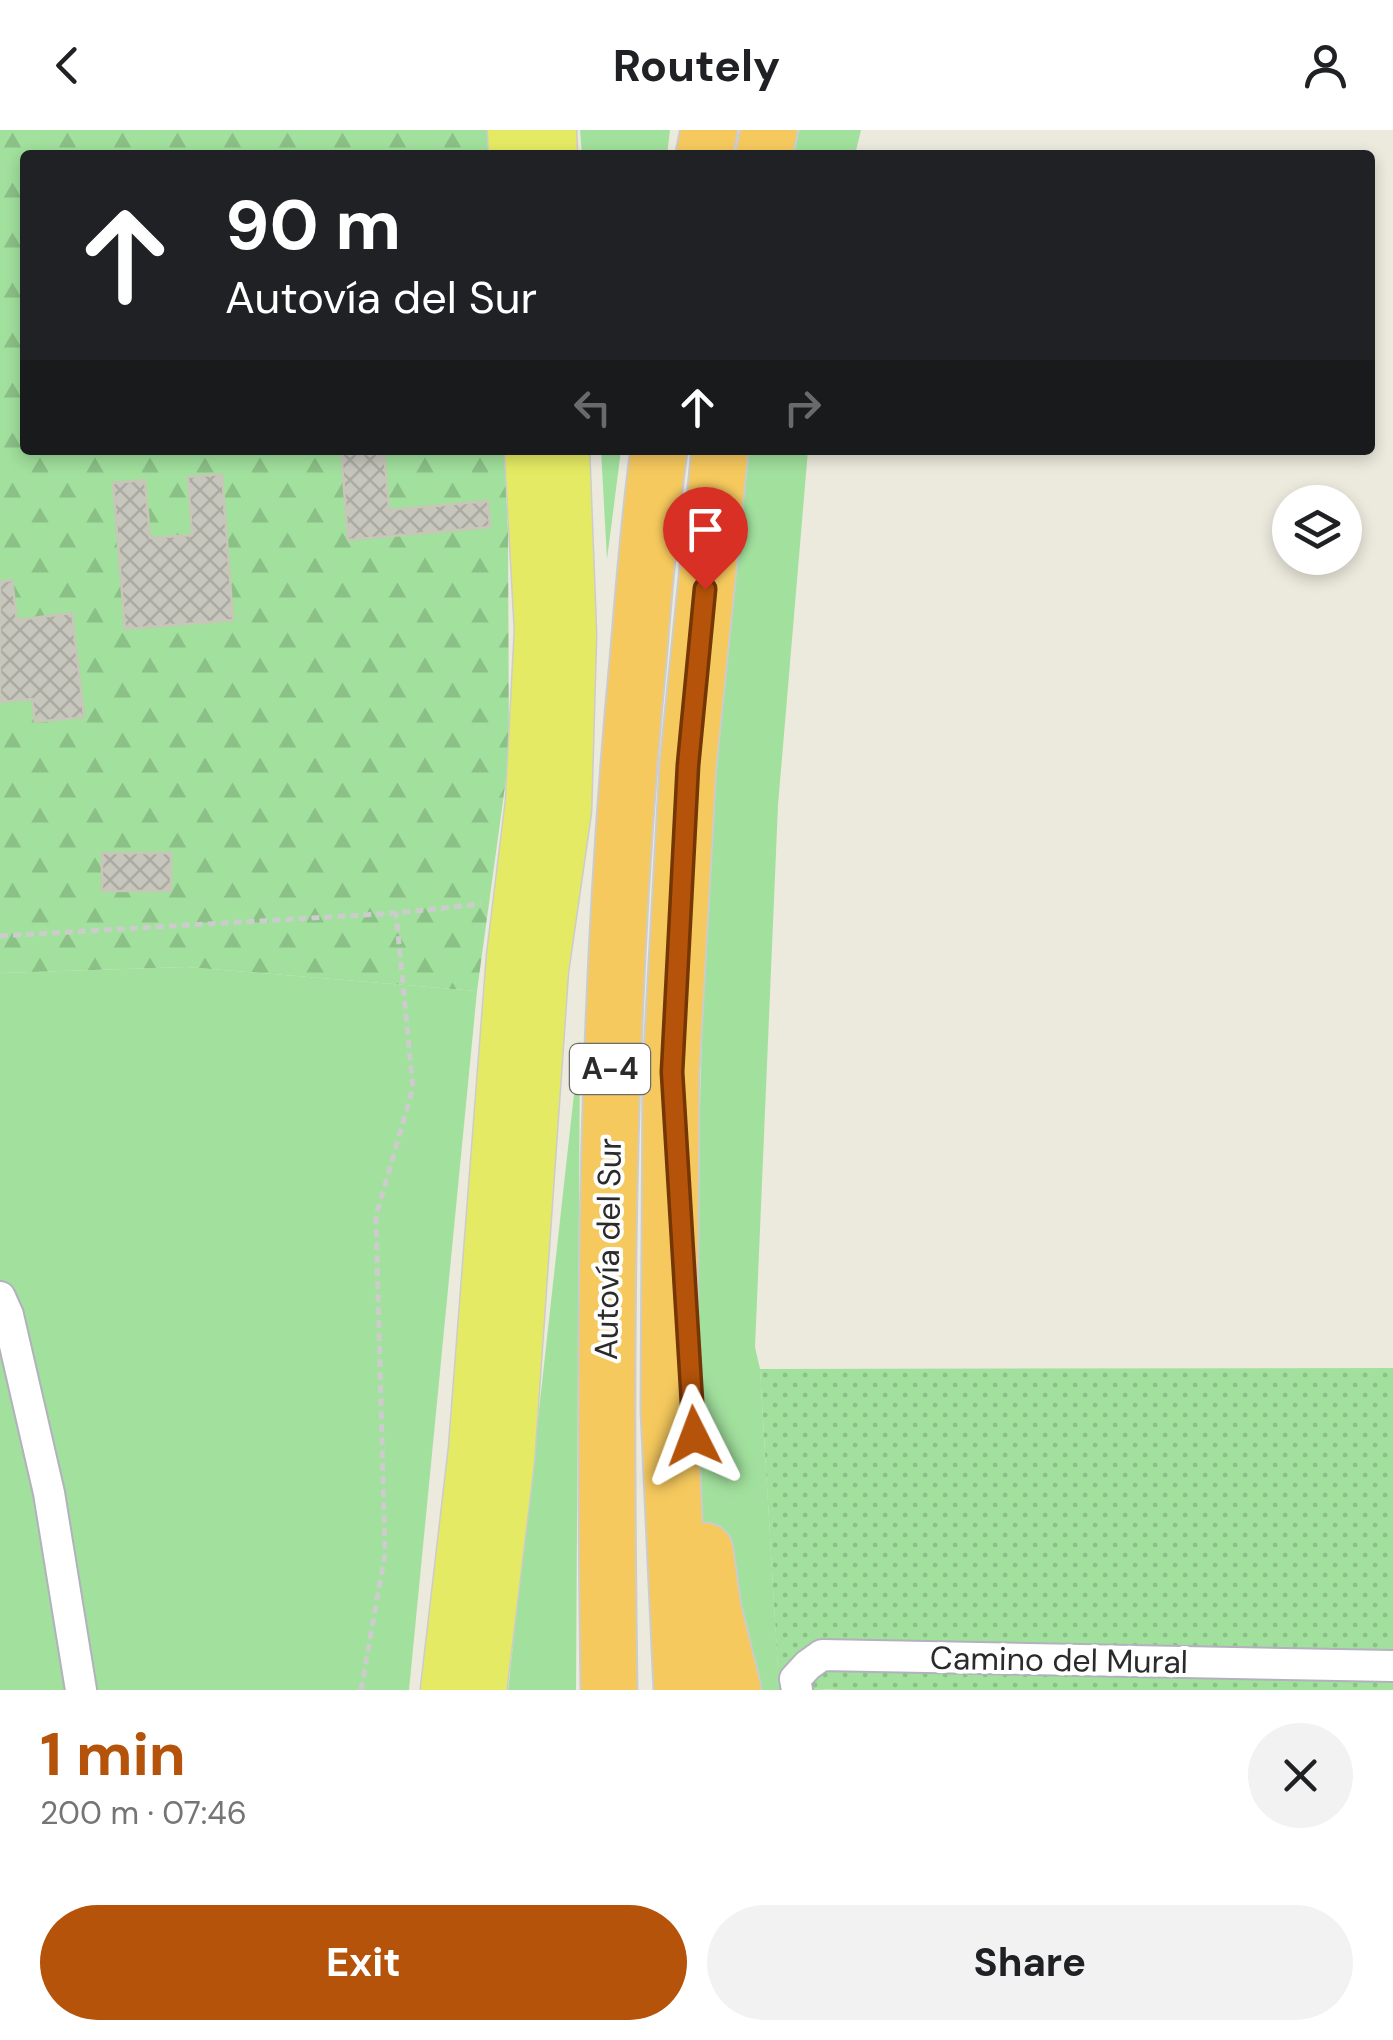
<!DOCTYPE html>
<html lang="en">
<head>
<meta charset="utf-8">
<style>
	:root { --surface:#fff; --page:#f2f2f2; --text:#202124; --muted:#757577; --accent:#b45309 }
	body { margin:0; font-family:"DM Sans",sans-serif; background:var(--page); color:var(--text); height:100vh; display:flex; flex-direction:column; font-size:38px; white-space:nowrap }
	* { box-sizing:border-box; margin:0 }
	p { font-size:32px; color:var(--muted) }
	.icon { flex:none; width:55px; height:55px; fill:none; stroke:currentColor; stroke-width:2; stroke-linecap:round; stroke-linejoin:round }
	.map { position:relative; height:1560px; overflow:hidden }
	.panel { display:flex; flex-direction:column; background:var(--surface); flex:1 }
	.panel>* { flex:none }
	.top-card { position:absolute; left:20px; top:20px; width:1355px; height:305px; border-radius:10px; box-shadow:0 5px 15px #0003; background:#202124; color:#fff; overflow:hidden }
	.controls { position:absolute; left:1272px; top:355px; display:grid; gap:20px }
	.controls a { display:grid; place-items:center; width:90px; height:90px; border-radius:50%; background:var(--surface); box-shadow:0 5px 15px #0003; font-size:50px }
	.pin { position:absolute; display:grid; place-items:center; width:85px; height:85px; color:#fff; margin:-102px -42px; border-radius:50% 50% 50% 0; rotate:-45deg; box-shadow:0 0 10px #0007 }
	.pin .icon { rotate:45deg }
	.me { position:absolute; width:110px; margin:-55px; rotate:357deg; stroke-linejoin:round; filter:drop-shadow(0 0 8px #0008) }
	.turn { display:flex; align-items:center; gap:35px; height:210px; padding:0 40px; font-size:45px }
	.turn .icon { width:130px; height:130px; stroke-width:2.5 }
	.turn b { display:block; font-size:70px; line-height:85px }
	.lanes { display:flex; align-items:center; height:95px; padding:0 40px; background:#0003; justify-content:center; gap:50px; direction:ltr }
	.lanes .off { opacity:.35 }
	.round { display:grid; place-items:center; flex:none; width:105px; height:105px; border-radius:52px; background:var(--page) }
	.headline { display:flex; align-items:center; justify-content:space-between; height:170px; padding:0 40px }
	h1 { font-size:60px; font-weight:700; line-height:75px; color:var(--accent) }
	.button { display:flex; gap:20px; margin-top:auto; padding:20px 40px }
	.button a { flex:1; height:115px; border-radius:60px; background:var(--accent); color:#fff; font-size:40px; font-weight:700; line-height:115px; text-align:center }
	.button a+a { background:var(--page); color:var(--text) }
	header { display:flex; justify-content:space-between; align-items:center; height:130px; padding:0 40px; background:var(--surface); font-size:45px; font-weight:700 }
	.map>svg:first-child { display:block }
	.grass { fill:#a1e09d }
	.forest { fill:url(#forest-firs) }
	.garden { fill:url(#garden-dots) }
	.building { fill:url(#building-cross-hatch); stroke:#c7c6b7; stroke-width:2.5 }
	.lines { fill:none; stroke-linecap:round; stroke-linejoin:round }
	.street-casing { stroke:#b2b1bd; stroke-width:34 }
	.primary-casing { stroke:#ccc; stroke-width:51 }
	.highway-casing { stroke:#ccc; stroke-width:59 }
	.path { stroke:#ccc; stroke-width:5; stroke-dasharray:8 5; stroke-linecap:butt }
	.street { stroke:#fff; stroke-width:30 }
	.primary { stroke:#e5ea64; stroke-width:48 }
	.highway { stroke:#f6c95e; stroke-width:55 }
	.route-casing { stroke:#753606; stroke-width:25 }
	.route { stroke:#b45309; stroke-width:18 }
	.labels { text-anchor:middle; stroke-width:8; stroke-linejoin:round; paint-order:stroke }
	.shield { fill:#fff; stroke:#6b6b6b; stroke-width:2.5 }
	.shield-label { font-size:30px; font-weight:bold; fill:#2b2b2b }
	.street-label { font-size:32px; fill:#2b2b2b; stroke:#fff }
</style>
</head>
<body>
<header><svg class="icon" aria-label="back" viewBox="0 0 24 24"><path d="M15 5l-7 7 7 7"/></svg>Routely<svg class="icon" aria-label="person" viewBox="0 0 24 24"><circle cx="12" cy="8" r="4"/><path d="M4 21q1-7 8-7t8 7"/></svg></header>
<div class="map">
<svg width="1393" height="1560" viewBox="0 0 1393 1560">
	<defs>
		<pattern id="forest-firs" width="22" height="20" patternUnits="userSpaceOnUse" patternTransform="scale(2.5)"><rect width="22" height="20" fill="#a1e09d"/><path d="M5 1l3.5 6h-7zM16 11l3.5 6h-7z" fill="#8bc087"/></pattern>
		<pattern id="garden-dots" width="8" height="8" patternUnits="userSpaceOnUse" patternTransform="scale(2.5)"><rect width="8" height="8" fill="#a1e09d"/><path d="M2 2h.1M6 6h.1" fill="none" stroke="#8bc087" stroke-width="1.8" stroke-linecap="round"/></pattern>
		<pattern id="building-cross-hatch" width="8" height="8" patternUnits="userSpaceOnUse" patternTransform="scale(2.5)"><rect width="8" height="8" fill="#c7c6bd"/><path d="M0 0l8 8M0 8l8-8" fill="none" stroke="#abaaa3"/></pattern>
	</defs>
	<rect width="100%" height="100%" fill="#ece9dd"/>
	<!-- grass -->
	<g class="grass">
		<polygon points="580,0 670,0 667,25 582,25"/>
		<polygon points="799,0 861,0 855,25 794,25"/>
		<polygon points="601,320 621,320 607,429"/>
		<polygon points="741,320 808,320 778,675 755,1217 760,1239 779,1556 832,1560 744,1560 690,1365 704,822 723,414"/>
		<polygon points="187,837 477,861 409,1560 0,1560 0,843"/>
		<polygon points="580,910 576,1560 508,1560"/>
	</g>
	<!-- forest -->
	<polygon class="forest" points="0,0 491,0 492,25 25,25 25,320 504,320 508,401 509,627 477,861 187,837 0,843"/>
	<!-- garden -->
	<polygon class="garden" points="1393,1238 1393,1560 843,1560 779,1557 760,1239"/>
	<!-- building -->
	<g class="building">
		<polygon points="341,320 384,320 389,380 488,371 490,397 348,410"/>
		<polygon points="222,344 233,490 125,499 113,353 145,350 150,408 192,405 188,347"/>
		<polygon points="12,450 17,490 72,483 84,587 35,592 32,569 0,572 0,452"/>
		<rect x="102" y="723" width="69" height="38"/>
	</g>
	<g class="lines">
		<defs>
			<g id="street">
				<polyline points="0,1167 8,1185 49,1363 81,1560"/>
				<polyline points="797,1560 795,1549 808,1535 822,1525 1393,1536"/>
			</g>
			<g id="primary">
				<polyline points="512,0 513,25"/>
				<polyline points="552,0 553,25"/>
				<polyline points="445,1560 473,1319 511,827 530,672 539,500 529,320"/>
				<polyline points="482,1560 510,1329 544,840 567,680 572,505 565,320"/>
			</g>
			<g id="highway">
				<polyline points="704,25 709,0"/>
				<polyline points="764,25 769,0"/>
				<polyline points="705,1421 713,1479 733,1560"/>
				<path d="M609,1560C604,1216 605,874 638,531C644,461 649,390 659,320"/>
				<polyline points="682,1560 669,1281 671,942 688,635 720,320"/>
			</g>
		</defs>
		<!-- street casing -->
		<use href="#street" class="street-casing"/>
		<!-- primary casing -->
		<use href="#primary" class="primary-casing"/>
		<!-- highway casing -->
		<use href="#highway" class="highway-casing"/>
		<!-- path -->
		<g class="path">
			<polyline points="0,806 396,783 481,774"/>
			<polyline points="361,1560 385,1424 376,1086 413,958 396,783"/>
		</g>
		<!-- street -->
		<use href="#street" class="street"/>
		<!-- primary -->
		<use href="#primary" class="primary"/>
		<!-- highway -->
		<use href="#highway" class="highway"/>
	</g>
	<g class="lines">
		<defs>
			<polyline id="route" points="694,1306 672,942 688,635 705,459"/>
		</defs>
		<!-- route casing -->
		<use href="#route" class="route-casing"/>
		<!-- route -->
		<use href="#route" class="route"/>
	</g>
	<g class="labels">
		<!-- shield labels -->
		<rect class="shield" x="570" y="914" width="80" height="50" rx="8"/>
		<g class="shield-label">
			<text x="610" y="949">A-4</text>
		</g>
		<!-- street labels -->
		<g class="street-label">
			<text transform="translate(608 1119) rotate(-89)" y="11">Autovía del Sur</text>
			<text transform="translate(1059 1530) rotate(1)" y="11">Camino del Mural</text>
		</g>
	</g>
</svg>
<div class="controls">
<a><svg class="icon" aria-label="layers" viewBox="0 0 24 24"><path d="M12 4l9 5-9 5-9-5zM3 14l9 5 9-5"/></svg></a>
</div>
<div class="pin" style="left:705px;top:459px;background:#d93025"><svg class="icon" aria-label="arrive" viewBox="0 0 24 24"><path d="M6 21V4h12l-3 4 3 4H6"/></svg></div>
<svg class="me" style="left:694px;top:1306px" viewBox="-20 -20 40 40"><path d="M0-17L14 15 0 8-14 15z" fill="#b45309" stroke="#fff" stroke-width="4"/></svg>
<div class="top-card">
<div class="turn"><svg class="icon" aria-label="ahead" viewBox="0 0 24 24"><path d="M12 20V5M6 11l6-6 6 6"/></svg><div><b>90 m</b>Autovía del Sur</div></div>
<div class="lanes"><svg class="icon off" aria-label="left" viewBox="0 0 24 24"><path d="M17 20v-9H6M10 6l-5 5 5 5"/></svg><svg class="icon" aria-label="ahead" viewBox="0 0 24 24"><path d="M12 20V5M6 11l6-6 6 6"/></svg><svg class="icon off" aria-label="right" viewBox="0 0 24 24"><path d="M7 20v-9h11M14 6l5 5-5 5"/></svg></div>
</div>
</div>
<section class="panel">
<div class="headline"><div><h1>1 min</h1><p>200 m · 07:46</p></div><a class="round"><svg class="icon" aria-label="close" viewBox="0 0 24 24"><path d="M6 6l12 12M18 6L6 18"/></svg></a></div>
<div class="button"><a>Exit</a><a>Share</a></div>
</section>
</body>
</html>
